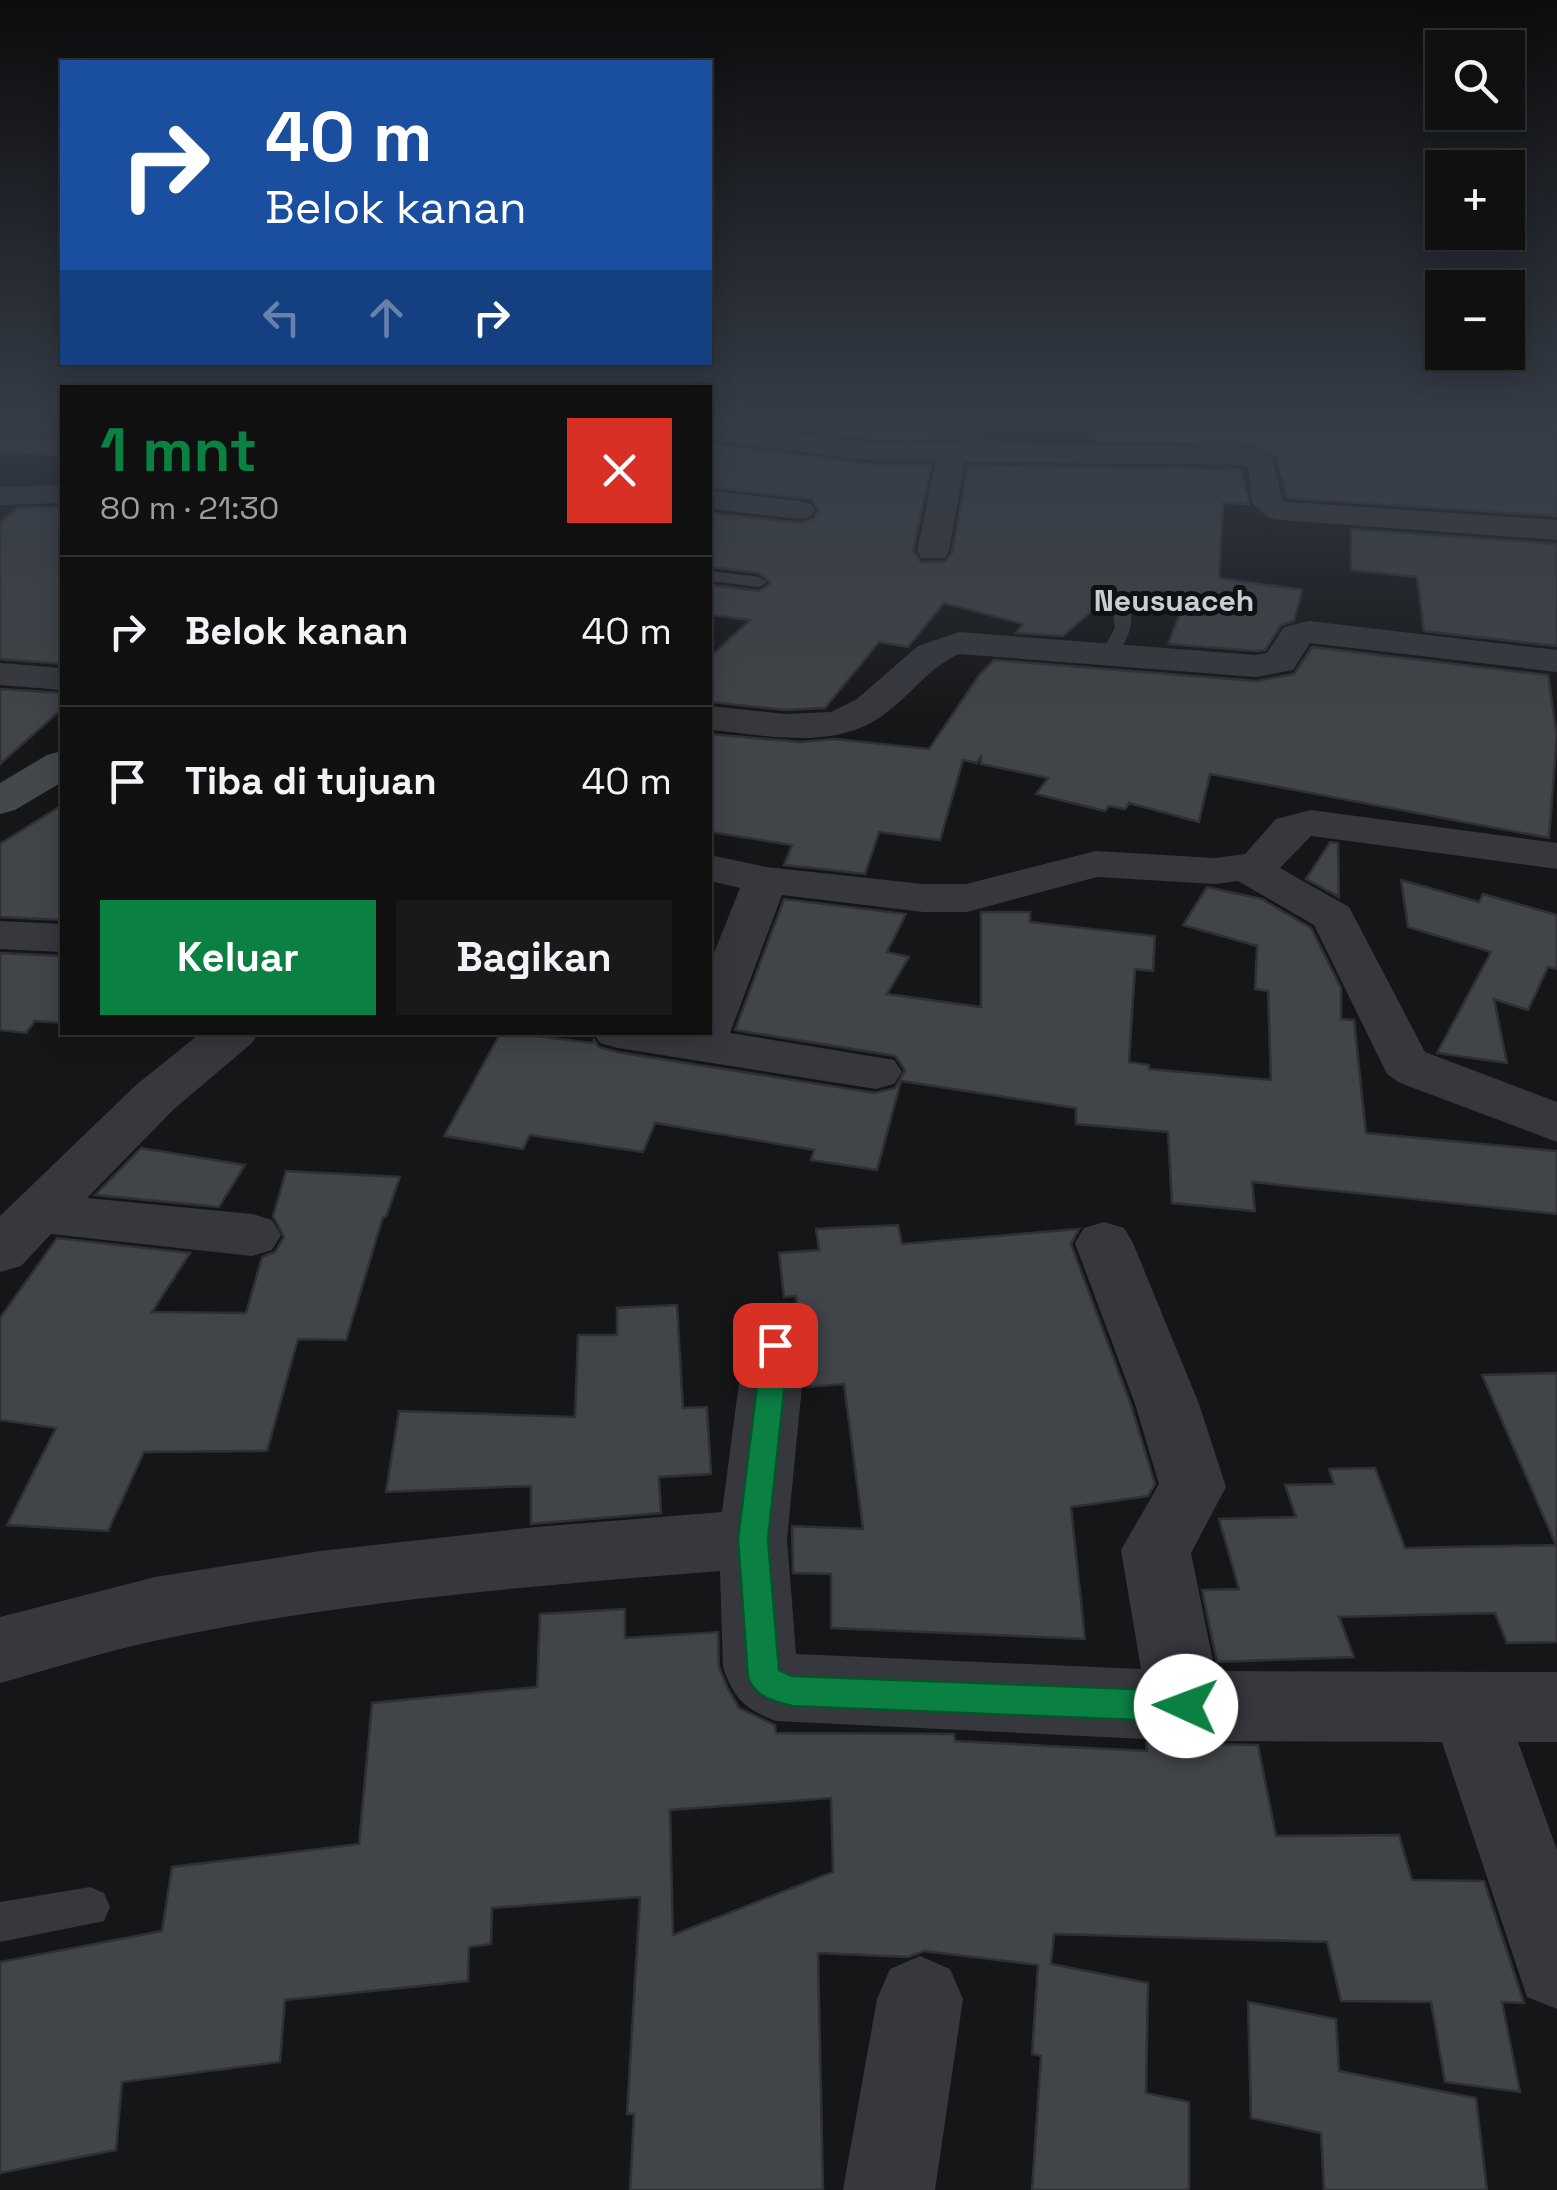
<!DOCTYPE html>
<html lang="id">
<head>
<meta charset="utf-8">
<style>
	:root { --surface:#101011; --page:#19191a; --text:#f1f3f6; --muted:#9c9d9f; --line:#303031; --accent:#0b8043 }
	body { margin:0; font-family:"Space Grotesk",sans-serif; background:var(--page); color:var(--text); height:100vh; display:flex; flex-direction:column; font-size:38px; white-space:nowrap }
	* { box-sizing:border-box; margin:0 }
	p { font-size:32px; color:var(--muted) }
	.icon { flex:none; width:55px; height:55px; fill:none; stroke:currentColor; stroke-width:2; stroke-linecap:round; stroke-linejoin:round }
	.map { position:relative; flex:1; overflow:hidden }
	.side { position:absolute; left:60px; top:385px; width:652px; height:650px; display:flex; flex-direction:column; background:var(--surface); border-radius:0px; box-shadow:0 5px 25px #0003,0 0 0 2px var(--line) }
	.side>* { flex:none }
	.top-card { position:absolute; left:60px; top:60px; width:652px; height:305px; border-radius:0px; box-shadow:0 5px 25px #0003,0 0 0 2px var(--line); background:#1a4fa0; color:#fff; overflow:hidden }
	.buttons { position:absolute; left:1425px; top:30px; display:grid; gap:20px }
	.buttons a { display:grid; place-items:center; width:100px; height:100px; border-radius:0px; background:var(--surface); box-shadow:0 5px 25px #0003,0 0 0 2px var(--line); font-size:50px }
	.pin { position:absolute; display:grid; place-items:center; width:85px; height:85px; color:#fff; margin:-42px; border-radius:20px; box-shadow:0 5px 15px #0006 }
	.me { position:absolute; width:110px; margin:-55px; rotate:272deg; stroke-linejoin:round; filter:drop-shadow(0 0 8px #0008) }
	.turn { display:flex; align-items:center; gap:35px; height:210px; padding:0 40px; font-size:45px }
	.turn .icon { width:130px; height:130px; stroke-width:2.5 }
	.turn b { display:block; font-size:70px; line-height:85px }
	.lanes { display:flex; align-items:center; height:95px; padding:0 40px; background:#0003; justify-content:center; gap:50px; direction:ltr }
	.lanes .off { opacity:.35 }
	.round { display:grid; place-items:center; flex:none; width:105px; height:105px; border-radius:0px; background:var(--page) }
	.head { display:flex; align-items:center; justify-content:space-between; height:170px; padding:0 40px }
	h1 { font-size:60px; font-weight:800; line-height:75px; color:var(--accent) }
	.action { display:flex; gap:20px; margin-top:auto; padding:20px 40px }
	.action a { flex:1; height:115px; border-radius:0px; background:var(--accent); color:#fff; font-size:40px; font-weight:800; line-height:115px; text-align:center }
	.action a+a { background:var(--page); color:var(--text) }
	ul { padding:0; list-style:none }
	li { display:flex; align-items:center; gap:30px; height:150px; padding:0 40px; border-top:2px solid var(--line) }
	li div { flex:1 }
	li b { display:block; font-size:38px }
	li em { font-style:normal }
	.map>svg:first-child { display:block }
	.building { fill:#414448; stroke:#2f3034; stroke-width:2.5; fill-rule:evenodd }
	.lines { fill:none; stroke-linecap:round; stroke-linejoin:round }
	.lane { fill:#36383d; fill-rule:evenodd }
	.street { fill:#36383d; fill-rule:evenodd }
	.secondary { fill:#44484d; fill-rule:evenodd }
	.route { fill:#0b8043; stroke:#07532c; stroke-width:2.5 }
	.labels { text-anchor:middle; stroke-width:10; stroke-linejoin:round; paint-order:stroke }
	.far-quarter-label { font-size:30px; font-weight:bold; fill:#c8cdd4; stroke:#101112 }
</style>
</head>
<body>
<div class="map">
<svg width="1557" height="2190" viewBox="0 0 1557 2190">
	<rect width="100%" height="100%" fill="#151617"/>
	<!-- building -->
	<g class="building">
		<polygon points="710,418 955,418 963,439 995,441 877,439"/>
		<polygon points="1088,418 1557,418 1557,516 1288,498 1276,456 1248,444 1098,442"/>
		<polygon points="0,437 62,440 62,456 0,452"/>
		<polygon points="710,444 877,465 931,465 913,550 921,562 945,562 952,553 968,466 1241,469 1249,504 1223,503 1219,578 1302,590 1294,621 1281,625 1265,650 1256,651 1168,644 1186,599 1113,592 1063,636 1016,633 1023,624 944,603 908,647 879,642 825,708 785,710 710,702 710,657 750,620 710,615 710,585 759,591 771,583 759,573 710,567 710,513 800,523 813,519 819,510 811,499 710,487"/>
		<polygon points="62,507 62,664 0,659 0,523 17,508"/>
		<polygon points="1351,529 1557,544 1557,646 1424,631 1417,577 1351,570"/>
		<polygon points="1312,647 1548,675 1557,736 1549,838 1210,774 1199,822 1129,803 1125,809 1109,806 1105,811 1036,794 1048,778 981,764 981,755 977,763 963,760 940,840 879,832 865,874 784,865 792,845 710,832 710,734 800,742 835,739 929,749 980,674 994,660 1256,681 1294,674"/>
		<polygon points="0,689 62,693 62,709 0,764"/>
		<polygon points="62,805 62,920 0,917 0,844"/>
		<polygon points="1330,842 1338,843 1339,897 1306,879"/>
		<polygon points="1401,880 1479,902 1483,894 1557,915 1557,969 1548,967 1528,1010 1494,999 1507,1063 1437,1053 1491,952 1408,927"/>
		<polygon points="1207,887 1262,899 1311,928 1341,988 1341,1019 1354,1020 1366,1133 1557,1151 1557,1214 1252,1182 1255,1211 1172,1203 1168,1132 1076,1124 1076,1108 901,1081 877,1170 811,1160 814,1150 655,1123 643,1152 530,1135 523,1149 444,1136 501,1032 592,1043 594,1040 599,1047 617,1052 875,1093 895,1088 905,1070 895,1056 735,1030 784,899 906,914 887,952 909,957 887,994 981,1007 981,912 1030,912 1030,922 1155,936 1153,971 1135,969 1129,1062 1149,1065 1149,1069 1271,1080 1268,991 1255,989 1257,946 1183,925"/>
		<polygon points="0,953 62,956 62,1023 35,1021 26,1033 0,1030"/>
		<polygon points="141,1148 245,1165 219,1207 95,1195"/>
		<polygon points="286,1171 400,1177 386,1217 383,1217 346,1340 298,1339 267,1451 144,1452 108,1531 7,1525 56,1428 0,1420 0,1318 57,1238 190,1253 152,1312 246,1313 262,1257 275,1252 284,1237 273,1216"/>
		<polygon points="898,1225 902,1244 1079,1229 1071,1244 1131,1405 1155,1484 1148,1496 1071,1507 1085,1639 831,1628 831,1574 793,1573 792,1526 863,1529 844,1384 807,1387 809,1343 800,1326 796,1296 784,1297 779,1253 819,1250 816,1229"/>
		<polygon points="677,1305 683,1408 707,1407 711,1474 659,1477 661,1513 531,1524 531,1486 386,1492 399,1411 575,1417 578,1335 617,1335 617,1308"/>
		<polygon points="1557,1373 1557,1642 1507,1643 1495,1613 1339,1617 1354,1657 1217,1662 1202,1590 1239,1589 1219,1519 1296,1517 1285,1485 1334,1484 1329,1469 1375,1468 1405,1548 1556,1545 1482,1375"/>
		<path d="M625,1609V1638L718,1632L719,1667L728,1689L739,1708L775,1725L776,1733L954,1734L955,1741L1147,1751L1146,1743L1258,1745L1276,1836L1399,1835L1412,1880L1484,1881L1524,2003L1502,2002L1520,2092L1445,2082L1431,2002L1341,2001L1327,1942L1054,1934L1051,1964L1148,1983L1146,2093L1189,2102V2190H1032L1041,2056L1032,2054L1038,1965L924,1951L908,1957L818,1953L823,2190H630L634,2114H627L640,1897L492,1908L491,1944L469,1947L468,1981L285,2000L280,2062L122,2082L116,2150L0,2173V1962L162,1931L172,1867L359,1844L372,1703L537,1687L540,1614ZM831,1798L833,1872L673,1935L670,1810Z"/>
		<polygon points="1248,2002 1336,2019 1339,2071 1476,2098 1487,2190 1324,2190 1321,2133 1251,2118"/>
	</g>
	<g class="lines">
		<!-- lane -->
		<g class="lane">
			<polygon points="710,571 759,577 767,582 759,587 710,581"/>
			<path d="M1119,594L1127,599C1137,623 1128,638 1115,659L1109,660L1100,655L1115,628L1111,599Z"/>
			<polygon points="90,1887 104,1893 110,1907 104,1921 0,1942 0,1902"/>
		</g>
		<!-- street -->
		<g class="street">
			<polygon points="0,418 62,420 62,436 0,433"/>
			<polygon points="710,424 877,443 1247,447 1272,457 1282,499 1287,502 1557,520 1557,540 1280,520 1269,518 1252,503 1248,467 1242,465 965,462 949,551 945,558 921,558 917,551 936,461 877,461 710,440"/>
			<polygon points="62,485 62,503 0,505 0,487"/>
			<polygon points="710,491 799,501 810,503 815,510 810,517 799,519 710,509"/>
			<path d="M1309,621L1557,650V672L1310,643L1293,670L1256,677L959,654C929,667 912,694 886,713C836,752 767,735 710,730V706L785,714L831,712L857,699L918,646L959,632L1256,655L1267,653L1284,627Z"/>
			<polygon points="0,663 62,668 62,690 0,685"/>
			<polygon points="1311,810 1557,843 1557,869 1311,836 1280,868 1349,907 1425,1052 1557,1102 1557,1142 1400,1083 1387,1074 1314,925 1238,881 1215,884 1097,877 967,912 923,912 782,895 730,1033 894,1060 902,1072 894,1084 876,1089 618,1048 600,1043 593,1032 710,1032 710,963 740,888 710,881 710,855 766,867 923,884 966,884 1096,851 1215,858 1245,854 1276,819"/>
			<polygon points="0,921 62,924 62,952 0,949"/>
			<polygon points="202,1032 259,1032 252,1043 174,1109 87,1198 252,1214 272,1220 281,1235 272,1250 252,1256 51,1234 21,1266 0,1272 0,1216 136,1085"/>
			<path d="M1104,1222L1124,1228L1133,1243L1199,1404L1226,1487L1191,1553L1215,1671L1557,1672V1742H1518L1557,1850V2009L1527,1997L1442,1742L1186,1741L776,1721C745,1709 734,1699 723,1667L720,1571C531,1586 340,1601 154,1641C102,1652 51,1669 0,1683V1617L155,1577L320,1551L536,1527L722,1512L744,1345L753,1328L775,1321L797,1328L806,1345L787,1539L796,1654L1141,1669L1121,1550L1159,1484L1135,1404L1075,1243L1084,1228Z"/>
			<polygon points="920,1956 950,1969 963,1999 935,2190 843,2190 877,1999 890,1969"/>
		</g>
		<!-- secondary -->
		<polygon class="secondary" points="62,751 62,782 15,810 0,814 0,783 47,755"/>
	</g>
	<!-- sky -->
	<linearGradient id="sky" x2="0" y2="1"><stop stop-color="#0c0c0d"/><stop offset="0.58" stop-color="#353c47"/><stop offset="1" stop-color="#353c47" stop-opacity="0"/></linearGradient>
	<rect width="1557" height="725" fill="url(#sky)"/>
	<!-- route -->
	<path class="route" d="M775,1334L785,1337L789,1345L768,1539L779,1670L792,1676L1186,1691L1198,1696L1202,1706L1198,1717L1186,1722L792,1706C772,1701 756,1697 748,1678L738,1539L762,1345L766,1337Z"/>
	<g class="labels">
		<!-- far-quarter labels -->
		<g class="far-quarter-label">
			<text x="1174" y="611">Neusuaceh</text>
		</g>
	</g>
</svg>
<div class="buttons">
<a><svg class="icon" aria-label="search" viewBox="0 0 24 24"><circle cx="10" cy="10" r="6"/><path d="M15 15l6 6"/></svg></a>
<a>+</a>
<a>−</a>
</div>
<div class="pin" style="left:775px;top:1345px;background:#d93025"><svg class="icon" aria-label="arrive" viewBox="0 0 24 24"><path d="M6 21V4h12l-3 4 3 4H6"/></svg></div>
<svg class="me" style="left:1186px;top:1706px" viewBox="-20 -20 40 40"><circle r="19" fill="#fff"/><path d="M0-13L10 11 0 6-10 11z" fill="#0b8043"/></svg>
<div class="top-card">
<div class="turn"><svg class="icon" aria-label="right" viewBox="0 0 24 24"><path d="M7 20v-9h11M14 6l5 5-5 5"/></svg><div><b>40 m</b>Belok kanan</div></div>
<div class="lanes"><svg class="icon off" aria-label="left" viewBox="0 0 24 24"><path d="M17 20v-9H6M10 6l-5 5 5 5"/></svg><svg class="icon off" aria-label="ahead" viewBox="0 0 24 24"><path d="M12 20V5M6 11l6-6 6 6"/></svg><svg class="icon" aria-label="right" viewBox="0 0 24 24"><path d="M7 20v-9h11M14 6l5 5-5 5"/></svg></div>
</div>
<section class="side">
<div class="head"><div><h1>1 mnt</h1><p>80 m · 21:30</p></div><a class="round" style="background:#d93025;color:#fff"><svg class="icon" aria-label="close" viewBox="0 0 24 24"><path d="M6 6l12 12M18 6L6 18"/></svg></a></div>
<ul>
<li><svg class="icon" aria-label="right" viewBox="0 0 24 24"><path d="M7 20v-9h11M14 6l5 5-5 5"/></svg><div><b>Belok kanan</b></div><em>40 m</em></li>
<li><svg class="icon" aria-label="arrive" viewBox="0 0 24 24"><path d="M6 21V4h12l-3 4 3 4H6"/></svg><div><b>Tiba di tujuan</b></div><em>40 m</em></li>
</ul>
<div class="action"><a>Keluar</a><a>Bagikan</a></div>
</section>
</div>
</body>
</html>
